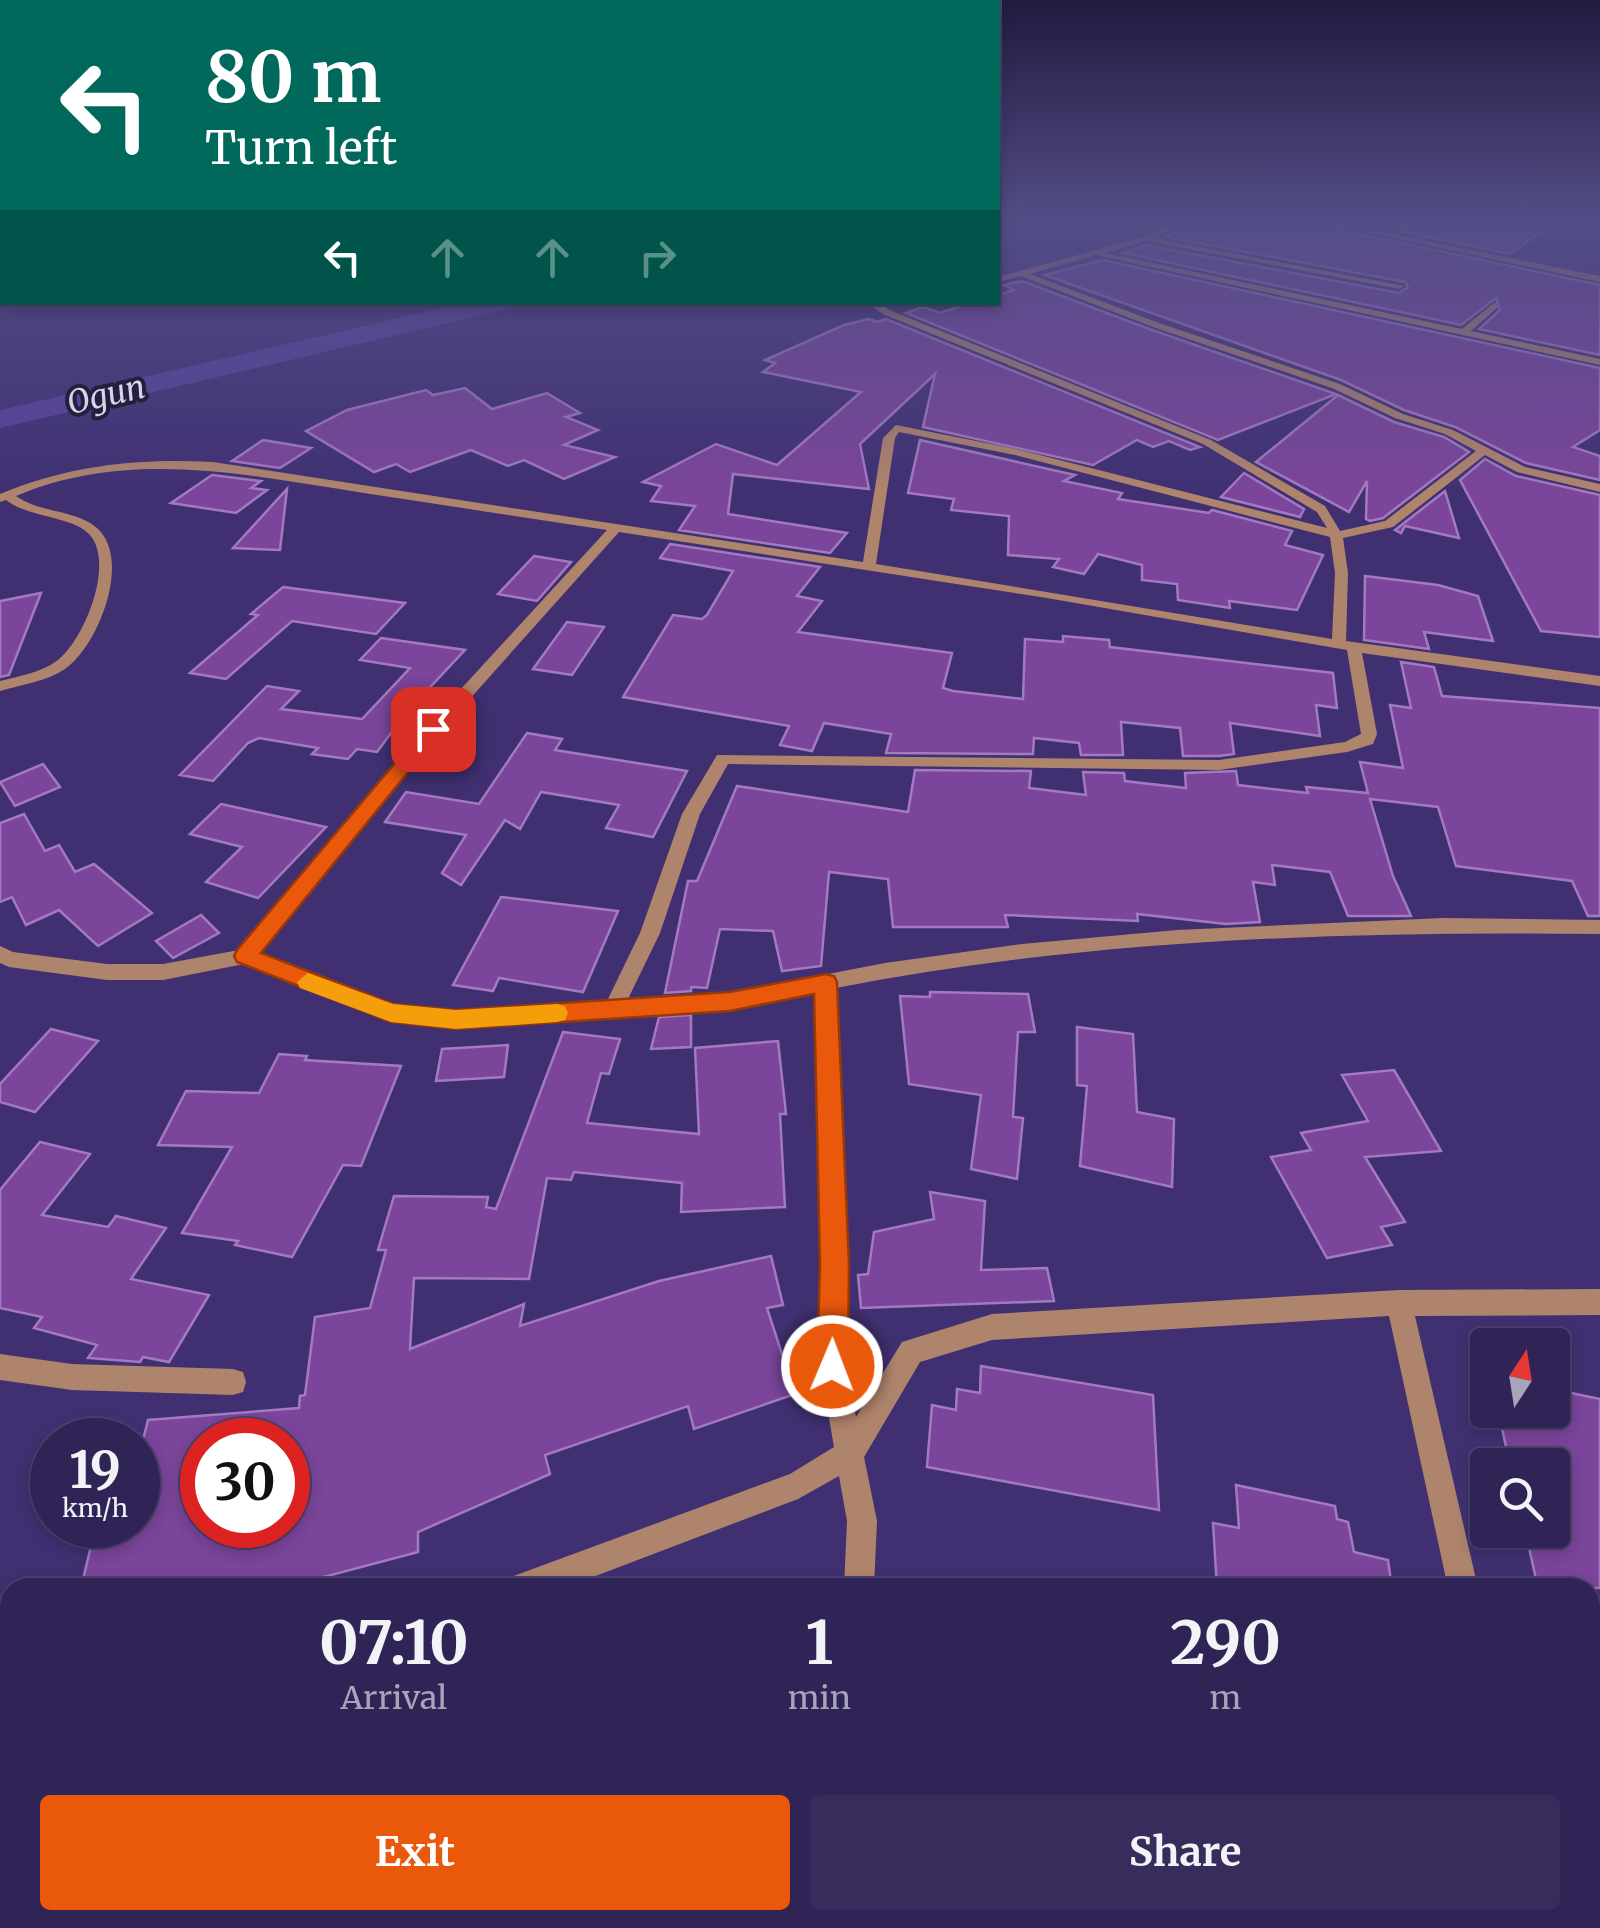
<!DOCTYPE html>
<html lang="en">
<head>
<meta charset="utf-8">
<style>
	:root { --surface:#302456; --page:#382c5c; --text:#f1f3f6; --muted:#a8a4b9; --line:#4b416c; --accent:#ea580c }
	body { margin:0; font-family:Merriweather,serif; background:var(--page); color:var(--text); height:100vh; display:flex; flex-direction:column; font-size:38px; white-space:nowrap }
	* { box-sizing:border-box; margin:0 }
	p { font-size:32px; color:var(--muted) }
	.icon { flex:none; width:55px; height:55px; fill:none; stroke:currentColor; stroke-width:2; stroke-linecap:round; stroke-linejoin:round }
	.map { position:relative; flex:1; overflow:hidden }
	.side { position:absolute; left:0px; top:1578px; width:1600px; height:352px; display:flex; flex-direction:column; background:var(--surface); border-radius:30px 30px 0 0; box-shadow:0 5px 15px #0003,0 0 0 2px var(--line) }
	.side>* { flex:none }
	.hud { position:absolute; left:0px; top:0px; width:1000px; height:305px; box-shadow:0 5px 15px #0003,0 0 0 2px var(--line); background:#00695c; color:#fff; overflow:hidden }
	.needle { width:65px; rotate:12deg }
	.buttons { position:absolute; left:1470px; top:1328px; display:grid; gap:20px }
	.buttons a { display:grid; place-items:center; width:100px; height:100px; border-radius:10px; background:var(--surface); box-shadow:0 5px 15px #0003,0 0 0 2px var(--line); font-size:50px }
	.speed { position:absolute; left:30px; top:1418px; display:flex; gap:20px; font-size:50px; font-weight:700; text-align:center }
	.speed>* { display:grid; place-content:center; width:130px; height:130px; border-radius:50%; background:var(--surface); box-shadow:0 5px 15px #0003,0 0 0 2px var(--line); line-height:1 }
	.speed small { font-size:25px; font-weight:400 }
	.speed .limit { border:15px solid #d22; background:#fff; color:#111 }
	.pin { position:absolute; display:grid; place-items:center; width:85px; height:85px; color:#fff; margin:-42px; border-radius:20px; box-shadow:0 5px 15px #0006 }
	.me { position:absolute; width:110px; margin:-55px; rotate:1deg; stroke-linejoin:round; filter:drop-shadow(0 0 8px #0008) }
	.turn { display:flex; align-items:center; gap:35px; height:210px; padding:0 40px; font-size:45px }
	.turn .icon { width:130px; height:130px; stroke-width:2.5 }
	.turn b { display:block; font-size:70px; line-height:85px }
	.lanes { display:flex; align-items:center; height:95px; padding:0 40px; background:#0003; justify-content:center; gap:50px; direction:ltr }
	.lanes .off { opacity:.35 }
	.eta { display:flex; justify-content:space-evenly; align-items:center; height:170px; text-align:center }
	.eta b { font-size:60px; font-weight:700; line-height:70px }
	.button { display:flex; gap:20px; margin-top:auto; padding:20px 40px }
	.button a { flex:1; height:115px; border-radius:10px; background:var(--accent); color:#fff; font-size:40px; font-weight:700; line-height:115px; text-align:center }
	.button a+a { background:var(--page); color:var(--text) }
	.map>svg:first-child { display:block }
	.lines { fill:none; stroke-linecap:round; stroke-linejoin:round }
	.river { fill:#57419b; fill-rule:evenodd }
	.building { fill:#7a459a; stroke:#a37abf; stroke-width:2.5; fill-rule:evenodd }
	.street { fill:#af846c; fill-rule:evenodd }
	.route { fill:#ea580c; stroke:#983908; stroke-width:2.5 }
	.slow { fill:#f59e0b }
	.labels { text-anchor:middle; stroke-width:8; stroke-linejoin:round; paint-order:stroke }
	.far-water-label { font-size:32px; font-style:italic; fill:#d6d3ec; stroke:#251f3d }
</style>
</head>
<body>
<div class="map">
<svg width="1600" height="1928" viewBox="0 0 1600 1928">
	<rect width="100%" height="100%" fill="#403072"/>
	<g class="lines">
		<!-- river -->
		<polygon class="river" points="468,302 517,302 504,310 0,428 0,410"/>
	</g>
	<!-- building -->
	<g class="building">
		<polygon points="1203,222 1302,222 1600,285 1600,355 1479,329 1500,310 1496,298 1461,325 1123,253 1146,245 1399,293 1408,287 1405,282 1166,237"/>
		<polygon points="1414,222 1456,226 1462,222 1493,222 1542,231 1510,254 1398,231"/>
		<polygon points="1103,260 1600,368 1600,430 1573,447 1600,456 1600,480 1526,463 1455,427 1404,410 1341,380 1044,275"/>
		<polygon points="1022,281 1152,330 1336,394 1218,440 906,313 923,307 940,313 974,302 998,302 998,295 1014,290 1004,285"/>
		<polygon points="869,319 877,322 886,319 1200,447 1190,450 1169,441 1153,447 1137,440 1093,465 923,427 935,374 860,444 869,489 733,474 728,514 847,533 830,553 679,530 695,506 651,501 661,486 643,482 716,444 777,465 861,392 763,372 775,363 765,360 844,325"/>
		<polygon points="465,388 492,409 547,393 580,413 566,417 598,430 564,445 615,457 564,479 524,460 508,466 471,450 410,472 396,464 374,472 306,431 347,410 426,390 433,395"/>
		<polygon points="1338,395 1394,422 1444,437 1469,452 1383,518 1370,521 1366,519 1367,481 1349,512 1256,462"/>
		<polygon points="263,440 311,448 280,468 232,461"/>
		<polygon points="920,440 1075,475 1064,481 1122,493 1118,499 1209,513 1212,510 1292,531 1285,545 1323,555 1297,610 1229,601 1230,608 1178,600 1177,584 1142,580 1142,565 1098,554 1084,574 1053,567 1059,559 1008,555 1009,516 951,510 954,499 908,493"/>
		<polygon points="1485,459 1516,476 1600,495 1600,637 1541,631 1460,480"/>
		<polygon points="1244,473 1304,509 1300,517 1221,497"/>
		<polygon points="212,475 261,481 251,488 267,490 236,513 171,503"/>
		<polygon points="287,489 280,550 233,548"/>
		<polygon points="1445,491 1459,538 1405,526 1401,533 1395,530"/>
		<polygon points="670,544 820,567 797,596 822,601 798,632 952,653 943,688 953,691 1023,699 1025,639 1063,642 1063,636 1109,640 1110,647 1333,673 1337,708 1316,705 1320,736 1230,723 1234,754 1219,756 1183,756 1180,728 1121,722 1123,755 1081,755 1079,743 1034,738 1033,754 886,753 891,734 824,723 812,751 780,745 789,726 623,697 673,615 702,619 707,615 733,571 660,558"/>
		<polygon points="534,556 571,562 537,601 498,594"/>
		<polygon points="1365,576 1438,585 1478,596 1493,641 1424,632 1429,649 1364,640"/>
		<polygon points="283,587 405,603 376,634 292,621 226,679 190,673 258,615 251,614"/>
		<polygon points="41,593 9,675 0,677 0,601"/>
		<polygon points="567,622 604,627 572,675 533,669"/>
		<polygon points="381,638 465,650 405,714 377,752 357,749 348,759 312,754 318,748 259,738 248,743 213,781 180,775 267,686 299,691 281,709 362,719 410,668 360,660"/>
		<polygon points="1401,662 1434,667 1442,696 1600,708 1600,916 1588,916 1572,881 1456,866 1438,807 1370,799 1393,876 1411,916 1348,916 1330,872 1272,865 1275,885 1253,882 1260,922 1226,924 1137,914 1138,921 1005,915 1008,927 893,927 888,879 829,872 821,966 782,971 773,931 720,929 707,988 691,987 691,991 665,993 688,881 697,881 737,786 908,812 915,770 1031,771 1029,788 1086,795 1083,772 1124,773 1125,781 1186,788 1185,773 1236,771 1238,785 1308,793 1306,787 1368,793 1360,762 1403,768 1390,705 1411,708"/>
		<polygon points="527,733 562,739 555,750 687,771 653,837 606,828 619,805 541,792 520,829 505,820 461,885 442,873 466,835 385,822 406,792 479,804"/>
		<polygon points="43,764 60,787 15,806 0,782"/>
		<polygon points="221,804 326,827 258,898 206,882 242,847 190,834"/>
		<polygon points="24,814 45,851 59,845 75,872 94,864 152,913 98,946 59,910 26,925 12,897 0,902 0,823"/>
		<polygon points="501,897 618,911 583,992 499,978 493,991 453,985"/>
		<polygon points="201,915 219,933 173,958 156,941"/>
		<polygon points="930,992 1028,994 1035,1032 1018,1032 1013,1117 1023,1118 1017,1179 971,1169 981,1095 909,1084 900,996 930,997"/>
		<polygon points="691,1015 691,1047 651,1049 659,1017"/>
		<polygon points="1077,1027 1133,1034 1137,1112 1174,1119 1172,1187 1080,1166 1087,1086 1077,1085"/>
		<polygon points="51,1029 98,1041 35,1112 0,1102 0,1084"/>
		<path d="M563,1032L620,1039L609,1074L601,1073L587,1123L699,1134L695,1048L778,1041L786,1114H780L785,1207L681,1212L682,1183L574,1172L571,1180L547,1178L529,1279L414,1278L410,1349L524,1304L520,1326L659,1281L771,1256L783,1305L767,1308L795,1394L694,1429L688,1406L545,1455L550,1474L418,1532V1552L282,1588H81L96,1525H138V1460L148,1420L299,1408L300,1396L305,1395L315,1317L370,1308L386,1250H378L394,1196L488,1197L486,1207L496,1209ZM202,1440H290L288,1525H202Z"/>
		<polygon points="508,1045 504,1077 436,1081 442,1049"/>
		<polygon points="279,1054 307,1056 305,1060 401,1066 361,1166 343,1165 292,1257 235,1245 238,1241 182,1233 232,1147 158,1145 186,1091 259,1093"/>
		<polygon points="1394,1070 1441,1151 1365,1157 1405,1222 1381,1227 1392,1245 1327,1258 1271,1157 1311,1150 1301,1133 1368,1121 1342,1075"/>
		<polygon points="40,1142 90,1154 42,1215 108,1227 116,1216 166,1228 131,1279 209,1295 169,1362 143,1357 140,1362 88,1358 97,1345 34,1328 42,1317 0,1308 0,1190"/>
		<polygon points="930,1192 985,1201 981,1270 1047,1268 1054,1301 861,1308 858,1275 868,1274 874,1232 934,1219"/>
		<polygon points="981,1366 1153,1395 1159,1510 927,1467 932,1405 956,1410 957,1389 980,1393"/>
		<polygon points="1552,1389 1600,1399 1600,1588 1538,1588 1525,1530 1552,1530 1552,1465 1510,1465 1498,1410 1552,1410"/>
		<polygon points="1236,1485 1335,1506 1337,1519 1348,1522 1354,1552 1388,1560 1392,1588 1217,1588 1213,1523 1239,1528"/>
	</g>
	<g class="lines">
		<!-- street -->
		<g class="street">
			<path d="M1179,222H1189L1154,238L1404,286L1400,289L1146,241L1106,253L1462,329L1495,302L1498,307L1471,331L1600,359V365L1096,255L1030,274L1159,323L1340,384L1403,414L1453,430L1525,467L1600,484V492L1517,472L1485,455L1393,527L1343,538L1348,573L1346,641L1600,676V686L1362,653L1377,734L1373,744L1347,752L1219,770L728,764L700,814L660,933L628,999L729,993L885,963L1022,944L1177,930L1443,918L1600,920V934C1345,931 1087,939 836,988L848,1265L846,1366L856,1417L902,1342L992,1314L1399,1290L1600,1289V1315L1415,1316L1478,1588H1448L1389,1316L992,1340L920,1362L864,1457L877,1521L874,1588H844L847,1521L839,1476L798,1499L564,1588H507L511,1577L790,1474L834,1447L820,1366L822,1265L816,992L729,1009L456,1027L391,1021L244,964L163,980H107L9,967L0,963V946L13,952L107,964H163L239,950L404,751L607,530C526,518 445,505 364,493C247,475 129,448 16,496C40,514 80,509 100,531C130,564 98,646 65,669C47,681 21,685 0,691V681C19,676 41,673 58,660C84,640 115,564 90,535C73,516 29,518 6,500L0,502V494C69,465 139,458 213,462L863,562L883,438L896,425L1016,449L1327,528L1317,512L1203,444L883,314L873,307L874,302H887L883,305L889,310L1211,440L1325,506L1340,531L1385,521L1476,451L1445,434L1395,418L1332,388L1153,327L1021,276L998,282V277L1143,237ZM899,432L1015,455L1330,537L1335,573L1332,639L876,564L895,438ZM619,532L1041,597L1347,650L1361,734L1345,742L1219,760L717,755L682,814L640,933L607,1001L456,1011L392,1005L259,953L416,759Z"/>
			<polygon points="1319,222 1333,222 1600,276 1600,282"/>
			<polygon points="0,1354 72,1364 233,1369 243,1372 246,1382 243,1392 233,1395 72,1390 0,1380"/>
			<polygon points="10,1738 10,1772 0,1776 0,1742"/>
			<polygon points="1590,1788 1600,1789 1600,1823 1590,1822"/>
			<polygon points="117,1920 153,1920 151,1928 115,1928"/>
			<polygon points="805,1920 841,1920 840,1928 804,1928"/>
			<polygon points="1521,1920 1557,1920 1559,1928 1523,1928"/>
		</g>
	</g>
	<!-- sky -->
	<linearGradient id="sky" x2="0" y2="1"><stop stop-color="#231a3f"/><stop offset="0.45" stop-color="#534e87"/><stop offset="1" stop-color="#534e87" stop-opacity="0"/></linearGradient>
	<rect width="1600" height="492" fill="url(#sky)"/>
	<!-- route -->
	<polygon class="route" points="433,724 442,729 440,733 261,953 393,1004 456,1010 730,992 826,974 834,976 837,982 849,1265 848,1366 843,1376 832,1381 822,1376 817,1366 820,1265 814,994 730,1011 456,1029 391,1022 237,962 234,956 237,950 427,725"/>
	<!-- slow -->
	<polygon class="slow" points="308,973 393,1004 456,1010 557,1004 565,1006 568,1013 565,1020 557,1022 456,1029 391,1022 300,988 297,982"/>
	<g class="labels">
		<!-- far-water labels -->
		<g class="far-water-label">
			<text transform="translate(106 395) rotate(-13)" y="11">Ogun</text>
		</g>
	</g>
</svg>
<div class="buttons">
<a><svg class="needle" viewBox="-14 -14 28 28"><path d="M0-13l5 13h-10z" fill="#e53935"/><path d="M0 13l5-13h-10z" fill="#a8a4b9"/></svg></a>
<a><svg class="icon" aria-label="search" viewBox="0 0 24 24"><circle cx="10" cy="10" r="6"/><path d="M15 15l6 6"/></svg></a>
</div>
<div class="speed"><div>19<small>km/h</small></div><div class="limit">30</div></div>
<div class="pin" style="left:433px;top:729px;background:#d93025"><svg class="icon" aria-label="arrive" viewBox="0 0 24 24"><path d="M6 21V4h12l-3 4 3 4H6"/></svg></div>
<svg class="me" style="left:832px;top:1366px" viewBox="-20 -20 40 40"><circle r="17" fill="#ea580c" stroke="#fff" stroke-width="3"/><path d="M0-11L8 9 0 5-8 9z" fill="#fff"/></svg>
<div class="hud">
<div class="turn"><svg class="icon" aria-label="left" viewBox="0 0 24 24"><path d="M17 20v-9H6M10 6l-5 5 5 5"/></svg><div><b>80 m</b>Turn left</div></div>
<div class="lanes"><svg class="icon" aria-label="left" viewBox="0 0 24 24"><path d="M17 20v-9H6M10 6l-5 5 5 5"/></svg><svg class="icon off" aria-label="ahead" viewBox="0 0 24 24"><path d="M12 20V5M6 11l6-6 6 6"/></svg><svg class="icon off" aria-label="ahead" viewBox="0 0 24 24"><path d="M12 20V5M6 11l6-6 6 6"/></svg><svg class="icon off" aria-label="right" viewBox="0 0 24 24"><path d="M7 20v-9h11M14 6l5 5-5 5"/></svg></div>
</div>
<section class="side">
<div class="eta">
<div><b>07:10</b><p>Arrival</p></div>
<div><b>1</b><p>min</p></div>
<div><b>290</b><p>m</p></div>
</div>
<div class="button"><a>Exit</a><a>Share</a></div>
</section>
</div>
</body>
</html>
